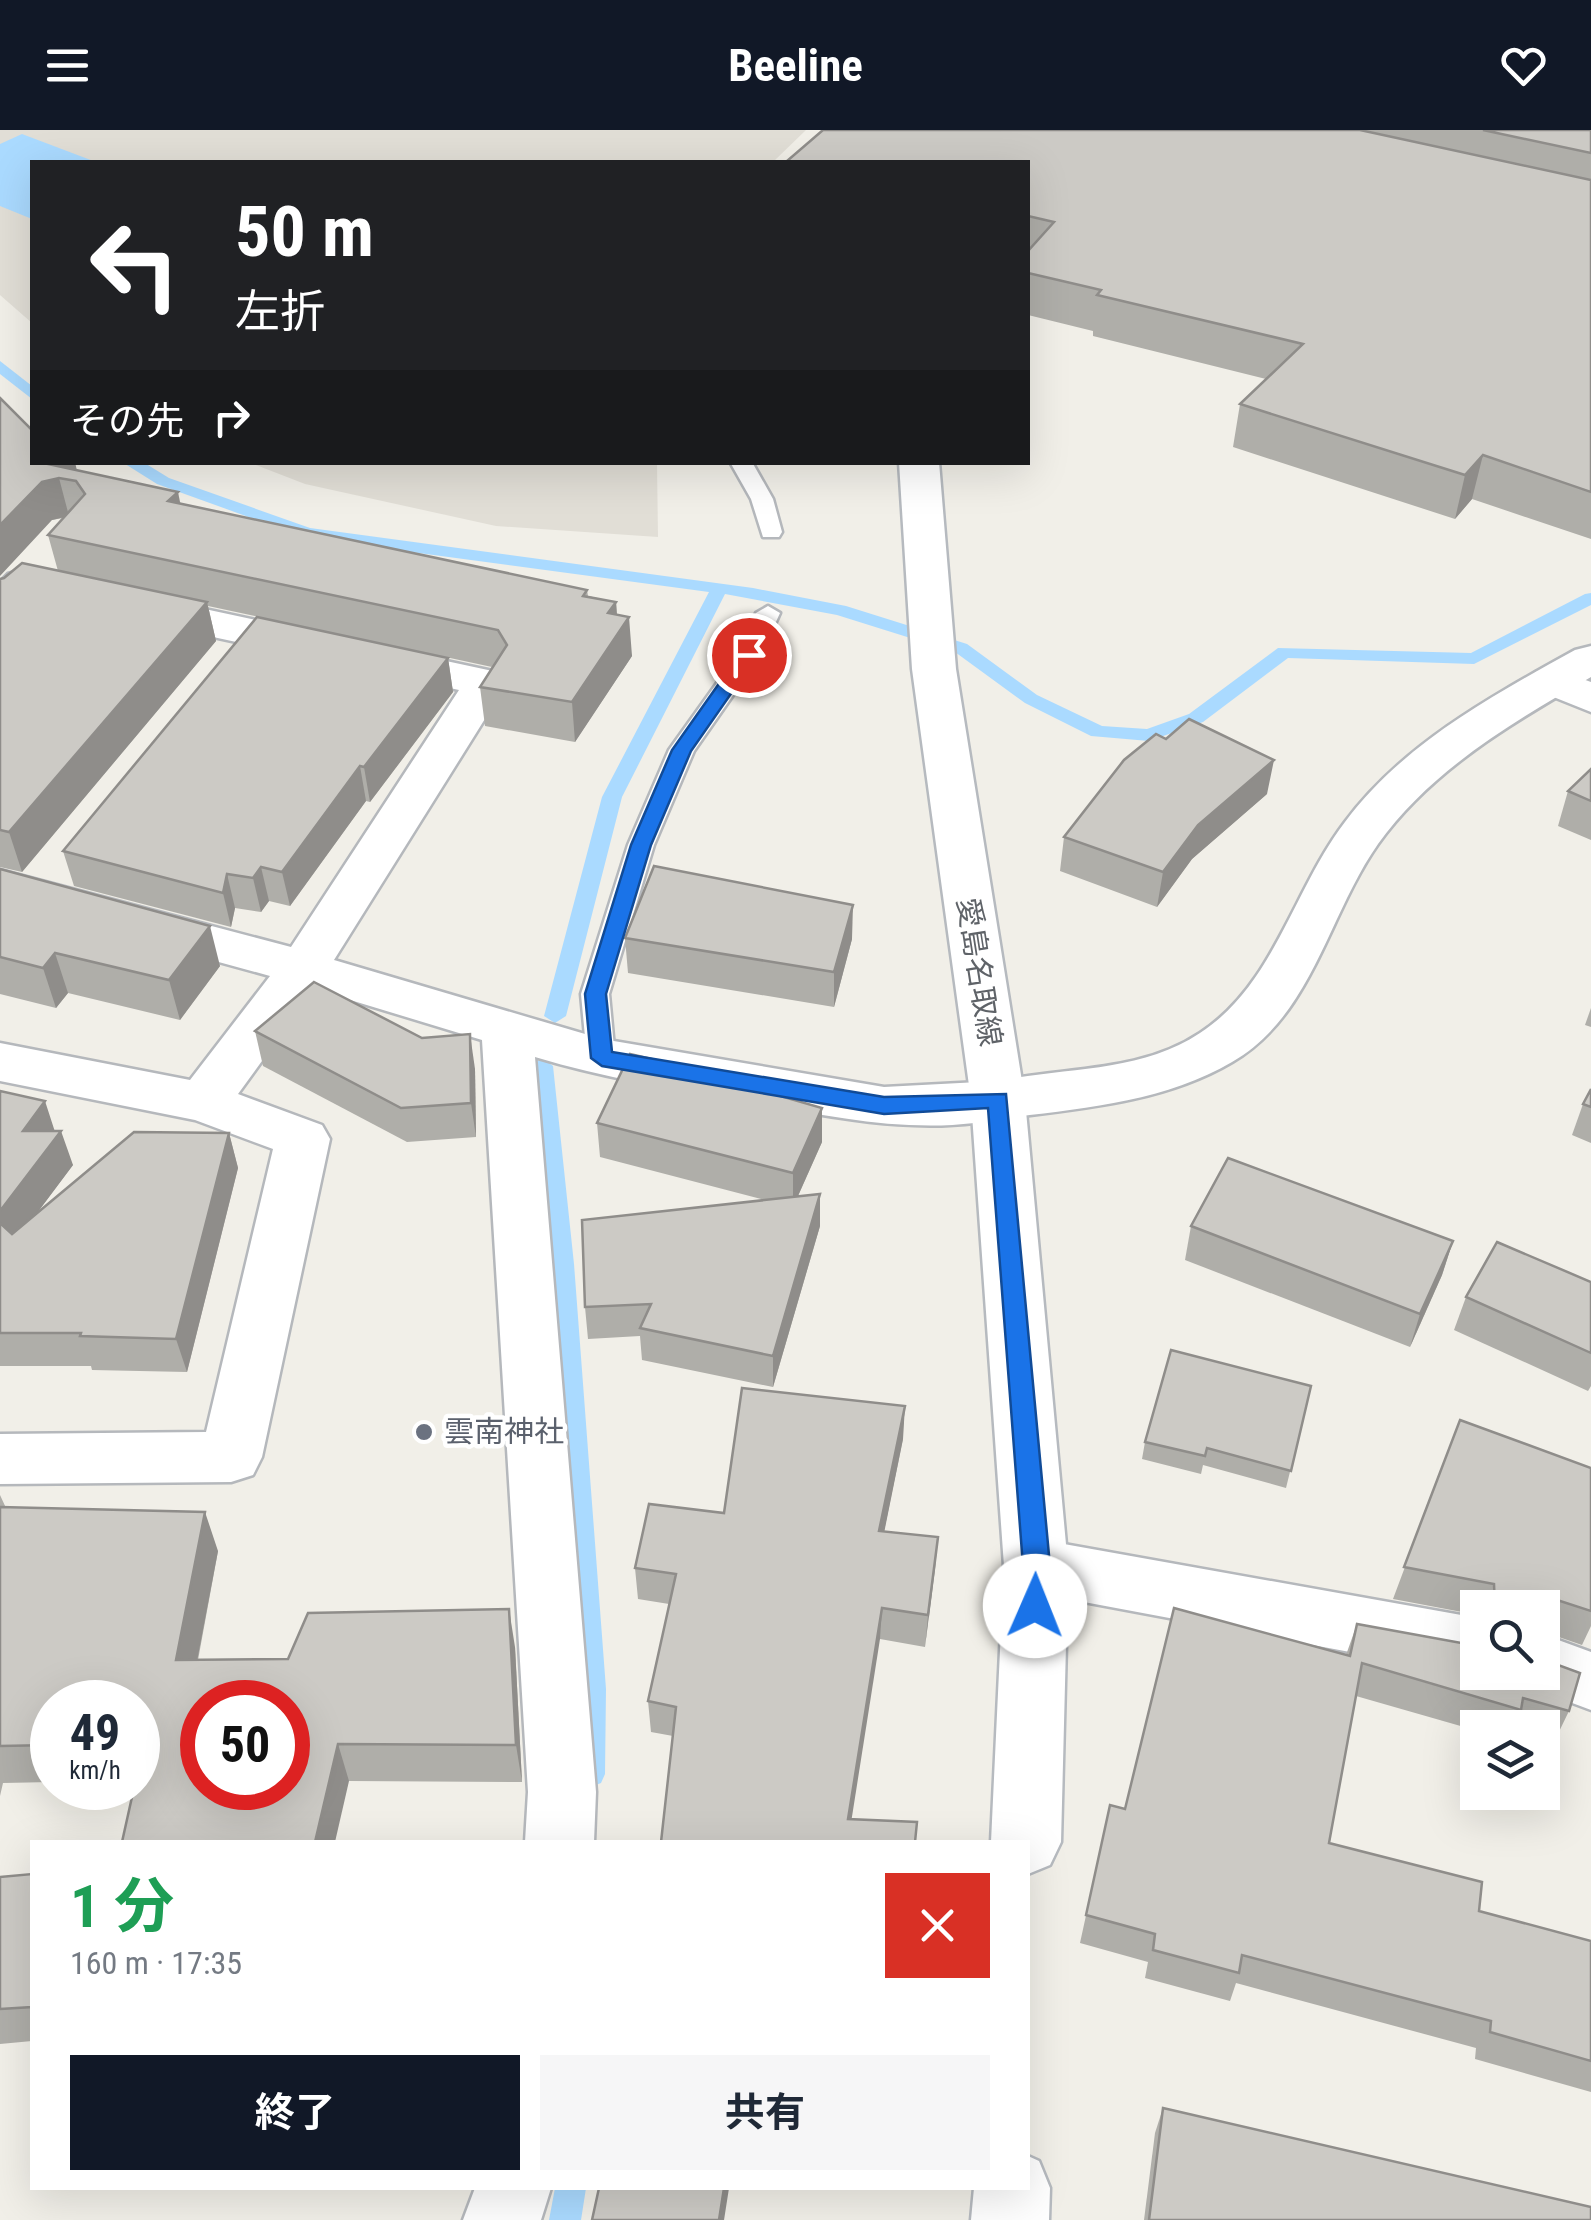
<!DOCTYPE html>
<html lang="ja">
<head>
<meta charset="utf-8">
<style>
	:root { --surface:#fff; --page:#f6f6f7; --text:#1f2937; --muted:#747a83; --accent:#111827 }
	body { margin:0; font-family:"Roboto Condensed","Noto Sans JP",sans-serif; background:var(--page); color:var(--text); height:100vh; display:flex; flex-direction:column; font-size:38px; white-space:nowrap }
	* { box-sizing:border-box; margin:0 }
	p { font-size:32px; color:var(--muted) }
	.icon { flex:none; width:55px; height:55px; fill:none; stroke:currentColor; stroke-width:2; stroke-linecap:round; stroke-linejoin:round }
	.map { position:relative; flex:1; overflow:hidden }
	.sheet { position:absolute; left:30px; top:1710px; width:1000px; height:350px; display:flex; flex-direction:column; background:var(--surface); border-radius:0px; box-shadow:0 10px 40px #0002 }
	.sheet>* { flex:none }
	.banner { position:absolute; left:30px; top:30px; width:1000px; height:305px; border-radius:0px; box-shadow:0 10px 40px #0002; background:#202124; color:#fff; overflow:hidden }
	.controls { position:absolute; left:1460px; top:1460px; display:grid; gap:20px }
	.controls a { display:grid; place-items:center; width:100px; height:100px; border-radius:0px; background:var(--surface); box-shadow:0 10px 40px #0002; font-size:50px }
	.speed { position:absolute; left:30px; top:1550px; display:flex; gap:20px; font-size:50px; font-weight:700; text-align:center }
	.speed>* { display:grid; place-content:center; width:130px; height:130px; border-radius:50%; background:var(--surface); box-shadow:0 10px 40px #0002; line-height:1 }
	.speed small { font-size:25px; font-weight:400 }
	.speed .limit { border:15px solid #d22; background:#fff; color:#111 }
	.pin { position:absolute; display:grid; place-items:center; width:85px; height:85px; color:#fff; margin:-42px; border:5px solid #fff; border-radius:50%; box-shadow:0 2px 10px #0007 }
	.me { position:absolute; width:110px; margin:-55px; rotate:1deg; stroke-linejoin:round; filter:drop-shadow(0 0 8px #0008) }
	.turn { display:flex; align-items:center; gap:35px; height:210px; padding:0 40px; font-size:45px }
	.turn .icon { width:130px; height:130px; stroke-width:2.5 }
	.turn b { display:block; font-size:70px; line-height:85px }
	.then { display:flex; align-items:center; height:95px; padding:0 40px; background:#0003; gap:20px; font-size:38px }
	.round { display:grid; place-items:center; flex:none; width:105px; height:105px; border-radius:0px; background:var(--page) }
	.overview { display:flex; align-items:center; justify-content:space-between; height:170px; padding:0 40px }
	h1 { font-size:60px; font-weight:700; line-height:75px; color:#1e9e55 }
	.primary-button { display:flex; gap:20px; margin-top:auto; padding:20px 40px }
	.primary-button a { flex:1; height:115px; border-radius:0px; background:var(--accent); color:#fff; font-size:40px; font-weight:700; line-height:115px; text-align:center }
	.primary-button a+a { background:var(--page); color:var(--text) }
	header { display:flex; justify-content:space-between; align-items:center; height:130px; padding:0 40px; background:var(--accent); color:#fff; font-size:45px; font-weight:700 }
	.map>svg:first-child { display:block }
	.education { fill:#e1ded6 }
	.water { fill:#aadaff }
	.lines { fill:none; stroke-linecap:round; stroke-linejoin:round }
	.stream { fill:#aadaff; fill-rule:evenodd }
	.service-casing { stroke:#b5b8bc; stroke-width:5 }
	.minor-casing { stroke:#b5b8bc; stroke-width:5 }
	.tertiary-casing { stroke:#b5b8bc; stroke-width:5 }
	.secondary-casing { stroke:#b6babf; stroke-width:5 }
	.service { fill:#fff; fill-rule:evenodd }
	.minor { fill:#fff; fill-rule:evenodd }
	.tertiary { fill:#fff; fill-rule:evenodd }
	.secondary { fill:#fff; fill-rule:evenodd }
	.wall { fill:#afaea9 }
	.shaded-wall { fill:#8f8d8a }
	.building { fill:#cccac5; stroke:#8f8d8a; stroke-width:2.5; fill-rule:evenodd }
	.route { fill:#1a73e8; stroke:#114b97; stroke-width:2.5 }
	.worship-dot { fill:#6b7280; stroke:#fff; stroke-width:4 }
	.labels { text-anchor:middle; stroke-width:9; stroke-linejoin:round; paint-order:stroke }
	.street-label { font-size:30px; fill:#5f6368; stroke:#fff }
	.worship-label { font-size:30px; fill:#5b616d; stroke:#fff; text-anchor:start }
</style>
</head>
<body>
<header><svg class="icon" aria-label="menu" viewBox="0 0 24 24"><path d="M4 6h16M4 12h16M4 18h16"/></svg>Beeline<svg class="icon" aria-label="heart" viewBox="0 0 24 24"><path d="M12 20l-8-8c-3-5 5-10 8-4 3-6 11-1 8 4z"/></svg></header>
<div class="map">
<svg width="1591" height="2090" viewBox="0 0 1591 2090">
	<rect width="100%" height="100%" fill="#f1efe8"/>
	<!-- education -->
	<g class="education">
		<polygon points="0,0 806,0 773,32 32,32 32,193 0,165"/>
		<polygon points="251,333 657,333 658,407 496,396 305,354"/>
	</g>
	<!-- water -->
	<polygon class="water" points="22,4 96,32 32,32 32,89 0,76 0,14"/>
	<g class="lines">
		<!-- stream -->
		<g class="stream">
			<polygon points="0,231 32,256 32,269 0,244"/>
			<polygon points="122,332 143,332 169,348 310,398 753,458 846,476 967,514 1037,565 1102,596 1147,599 1189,584 1278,518 1471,523 1585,464 1591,463 1591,475 1474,534 1288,528 1203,592 1149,611 1091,606 1025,573 955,522 837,485 725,464 622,667 566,886 555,893 544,886 602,667 709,462 307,408 157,354"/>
			<polygon points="542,928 553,936 574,1134 606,1559 605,1644 601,1653 591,1657 581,1653 577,1644 580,1559 550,1134 531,936"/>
			<polygon points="555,2058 586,2058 581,2090 549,2090"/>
		</g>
		<defs>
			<g id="service">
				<polygon points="730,332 752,332 773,369 782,402 779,407 763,407 751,369"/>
				<polygon points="768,476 780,483 761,525 694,621 654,715 609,864 615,928 611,935 591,935 587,928 581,864 628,715 669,620 737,525 756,483"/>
			</g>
			<g id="minor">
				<path d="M23,440L502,543L508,552L334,830L602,909L884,957L998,951L1017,956L1025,970L1017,984C930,1010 831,986 744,971C674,959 604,948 535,927L596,1662L594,1712H525L528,1662L482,910L314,859L238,964L322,995L330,1009L262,1327L253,1345L231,1352L0,1354V1304L206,1302L273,1019L195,990L0,951V913L190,950L270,846L0,772V740L291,817L459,560L32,468L15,484L0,488V452L8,444Z"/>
				<polygon points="1552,538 1591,552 1591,582 1536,560 1530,551 1536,542"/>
				<polygon points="1036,1409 1478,1488 1478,1542 1487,1542 1478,1546 1036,1463 1014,1455 1004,1436 1014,1417"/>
				<polygon points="1542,1504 1591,1522 1591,1580 1519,1553 1514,1542 1542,1542"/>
				<polygon points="475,2058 551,2058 541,2090 463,2090"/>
			</g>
			<path id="tertiary" d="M1591,516V547C1513,592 1431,640 1378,714C1328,785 1312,886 1232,932C1163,973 1076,979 998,989L979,984L971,970L979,956C1052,935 1134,947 1200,903C1274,855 1293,760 1345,692C1403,614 1492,566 1575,520Z"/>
			<g id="secondary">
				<polygon points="899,332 939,332 956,539 1025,970 1068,1436 1061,1712 1050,1735 1028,1744 1028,1712 991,1712 1004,1436 971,970 912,539"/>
				<polygon points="1028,2026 1039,2031 1050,2058 1049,2090 971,2090 974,2058 1028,2058"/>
			</g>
		</defs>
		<!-- service casing -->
		<use href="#service" class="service-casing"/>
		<!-- minor casing -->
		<use href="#minor" class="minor-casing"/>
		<!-- tertiary casing -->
		<use href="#tertiary" class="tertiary-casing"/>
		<!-- secondary casing -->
		<use href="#secondary" class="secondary-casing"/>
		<!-- service -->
		<use href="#service" class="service"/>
		<!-- minor -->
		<use href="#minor" class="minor"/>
		<!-- tertiary -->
		<use href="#tertiary" class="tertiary"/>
		<!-- secondary -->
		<use href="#secondary" class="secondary"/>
	</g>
	<!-- wall -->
	<g class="wall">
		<polygon points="823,0 1591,0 1591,409 1472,369 1455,389 1233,317 1240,274 1266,249 1093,206 1093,201 1028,185 1028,32 787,32"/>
		<polygon points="32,300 77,340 180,374 587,460 588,466 616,472 617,484 632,526 575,612 485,596 480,557 492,537 208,476 216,511 22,742 0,737 0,449 58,441 48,405 63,388 52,390"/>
		<polygon points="448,528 453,562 370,672 366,671 290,776 269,771 261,782 235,778 231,797 74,756 63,721"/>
		<polygon points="1591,639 1591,710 1558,696 1568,661"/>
		<polygon points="1267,664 1192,729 1157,777 1060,741 1064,707"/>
		<polygon points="0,739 220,836 180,890 68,863 56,878 0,864"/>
		<polygon points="625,808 852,809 834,877 628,843"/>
		<polygon points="1591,878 1591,897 1585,895"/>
		<polygon points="255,901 475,939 476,1007 407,1012 263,936"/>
		<polygon points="712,947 822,1012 798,1066 820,1064 820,1096 773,1257 642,1230 640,1206 588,1209 585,1177 765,1070 600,1027 597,993"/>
		<polygon points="1591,959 1591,1013 1572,1005 1583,974"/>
		<polygon points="0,961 73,1035 36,1084 229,1003 238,1038 187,1242 92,1240 91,1236 0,1236"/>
		<polygon points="1191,1096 1453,1111 1442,1145 1410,1217 1185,1130"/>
		<polygon points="1591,1152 1591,1256 1588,1261 1454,1200 1466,1167"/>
		<polygon points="1311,1256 1286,1358 1203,1335 1201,1344 1142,1329 1145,1312"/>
		<polygon points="1460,1290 1591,1338 1591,1496 1582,1515 1553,1505 1542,1529 1542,1478 1478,1478 1478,1485 1393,1469"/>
		<polygon points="903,1309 884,1401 938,1407 925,1517 880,1509 661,1712 673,1606 651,1602 648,1571 669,1474 638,1469 635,1438 724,1383"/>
		<polygon points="0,1365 6,1378 218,1421 198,1530 288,1529 515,1517 522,1652 349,1651 138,1658 138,1572 52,1572 52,1652 3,1653 0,1666"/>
		<polygon points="1357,1494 1569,1581 1554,1612 1542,1608 1542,1598 1478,1598 1478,1601 1356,1566 1329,1713 1479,1781 1591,1811 1591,1962 1475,1929 1476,1918 1236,1853 1230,1871 1145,1848 1148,1832 1080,1813 1110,1675 1125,1679 1346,1525"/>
		<polygon points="32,1744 32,1911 0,1914 0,1747"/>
		<polygon points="1163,1978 1591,2090 1144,2090 1155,2003"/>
	</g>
	<!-- shaded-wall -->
	<g class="shaded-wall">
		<polygon points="1483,325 1472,369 1455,389 1465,345"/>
		<polygon points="50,332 75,332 79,350 76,353 76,351 59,348 69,386 52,390 0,446 0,395"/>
		<polygon points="178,362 186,401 168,371"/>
		<polygon points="207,472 216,511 22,742 9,702"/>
		<polygon points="616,472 618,503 629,487 632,526 575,612 572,572 608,483"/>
		<polygon points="448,528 453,562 370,672 364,637"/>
		<polygon points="1274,630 1267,664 1192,729 1157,777 1163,742 1198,695"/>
		<polygon points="360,636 366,671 290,776 282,742"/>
		<polygon points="261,737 269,771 261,782 253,748"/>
		<polygon points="227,744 235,778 231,797 223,763"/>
		<polygon points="853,775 852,809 834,877 834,842"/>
		<polygon points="210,796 220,836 180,890 169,850"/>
		<polygon points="55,823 68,863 56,878 43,838"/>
		<polygon points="470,904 475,939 476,1007 471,973"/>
		<polygon points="45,971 56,1005 61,1001 73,1035 8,1122 0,1102 0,1081 23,1001"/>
		<polygon points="822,978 822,1012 793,1077 793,1043"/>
		<polygon points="229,1003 238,1038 187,1242 176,1209"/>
		<polygon points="820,1064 820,1096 773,1257 773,1226"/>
		<polygon points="1453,1111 1442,1145 1410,1217 1420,1184"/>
		<polygon points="905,1276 903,1309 878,1433 879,1401"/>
		<polygon points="205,1382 218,1421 190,1568 176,1530"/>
		<polygon points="938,1407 935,1439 925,1517 928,1485"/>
		<polygon points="882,1478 880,1509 848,1712 848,1689"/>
		<polygon points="509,1479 515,1517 522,1652 516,1615"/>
		<polygon points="338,1614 349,1651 335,1712 315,1712"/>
		<polygon points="724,2058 729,2058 724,2090 719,2090"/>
	</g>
	<!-- building -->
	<g class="building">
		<polygon points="823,0 1360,0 1591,50 1591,362 1483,325 1465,345 1240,274 1303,214 1097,165 1101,160 1028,143 1028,121 1054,92 1028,86 1028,32 787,31"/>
		<polygon points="1483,0 1591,0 1591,23"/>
		<polygon points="0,268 32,300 32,332 50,332 48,334 178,362 168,371 587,460 583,466 616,472 608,483 629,487 572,572 480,557 507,515 498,500 48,405 85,364 76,351 59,348 42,352 0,395"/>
		<polygon points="22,433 207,472 9,702 0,700 0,449 4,448"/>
		<polygon points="257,487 448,528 364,637 360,636 282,742 261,737 253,748 227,744 223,763 63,721"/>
		<polygon points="1189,589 1274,630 1198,695 1163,742 1064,707 1124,630 1156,604 1166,609"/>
		<polygon points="1591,639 1591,671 1568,661"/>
		<polygon points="654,736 853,775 834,842 625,808"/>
		<polygon points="0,739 210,796 169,850 55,823 43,838 0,827"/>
		<polygon points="314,852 422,908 470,904 471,973 401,978 255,901"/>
		<polygon points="630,924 712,943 711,946 822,978 793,1043 597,993"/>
		<polygon points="1591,959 1591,977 1583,974"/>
		<polygon points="0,961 45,971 23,1001 61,1001 0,1081"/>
		<polygon points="134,1002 229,1003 176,1209 80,1206 81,1203 0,1203 0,1093 12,1104"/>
		<polygon points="1228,1028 1453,1111 1420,1184 1191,1096"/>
		<polygon points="820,1064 773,1226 640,1198 651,1174 585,1177 582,1090"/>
		<polygon points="1497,1112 1591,1152 1591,1223 1466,1167"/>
		<polygon points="1171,1220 1311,1256 1291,1341 1207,1318 1205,1326 1145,1312"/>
		<polygon points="742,1258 905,1276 879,1401 938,1407 928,1485 882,1478 848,1689 917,1692 915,1712 661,1712 676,1577 648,1571 676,1444 635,1438 649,1374 724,1383"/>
		<polygon points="1460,1290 1591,1338 1591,1481 1554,1469 1553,1507 1542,1508 1542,1478 1495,1478 1494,1454 1404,1437"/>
		<path d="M0,1377L205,1382L176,1530L288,1529L308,1483L509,1479L516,1615L338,1614L315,1712H122L134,1658H138V1641L143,1614H138V1572H52V1615L0,1616ZM202,1572H288V1658H202Z"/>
		<polygon points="1174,1478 1350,1526 1357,1494 1478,1516 1478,1542 1542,1542 1542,1529 1580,1543 1569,1581 1523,1568 1521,1580 1362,1533 1329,1713 1482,1752 1479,1781 1591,1811 1591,1931 1490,1902 1491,1891 1242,1825 1239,1843 1153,1820 1155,1804 1086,1785 1110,1675 1125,1679"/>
		<polygon points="32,1744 32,1877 0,1879 0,1747"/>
		<polygon points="1163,1978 1591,2077 1591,2090 1149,2090"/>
		<polygon points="599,2058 724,2058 719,2090 592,2090"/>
	</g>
	<!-- route -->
	<polygon class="route" points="749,520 758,525 691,621 651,715 606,864 612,922 884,967 1006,964 1050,1436 1044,1484 1035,1487 1026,1484 1022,1476 1023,1436 988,978 884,984 602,936 591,928 585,864 631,715 672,620 742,521"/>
	<!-- markers -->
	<circle class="worship-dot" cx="424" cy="1302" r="10"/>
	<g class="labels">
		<!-- street labels -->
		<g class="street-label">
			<text transform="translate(979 842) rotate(81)" y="10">愛島名取線</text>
		</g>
		<!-- worship labels -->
		<g class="worship-label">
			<text x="444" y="1312">雲南神社</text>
		</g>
	</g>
</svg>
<div class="controls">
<a><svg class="icon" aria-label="search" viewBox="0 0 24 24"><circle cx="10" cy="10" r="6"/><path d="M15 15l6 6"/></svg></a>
<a><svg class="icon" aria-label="layers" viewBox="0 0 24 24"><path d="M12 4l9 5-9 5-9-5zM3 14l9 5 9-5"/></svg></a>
</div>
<div class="speed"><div>49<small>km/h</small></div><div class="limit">50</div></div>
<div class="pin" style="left:749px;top:525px;background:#d93025"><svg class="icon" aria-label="arrive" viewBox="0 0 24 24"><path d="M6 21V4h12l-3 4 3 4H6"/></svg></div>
<svg class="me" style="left:1035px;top:1476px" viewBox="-20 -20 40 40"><circle r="19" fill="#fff"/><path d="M0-13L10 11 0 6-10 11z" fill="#1a73e8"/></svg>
<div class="banner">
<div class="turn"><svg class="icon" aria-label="left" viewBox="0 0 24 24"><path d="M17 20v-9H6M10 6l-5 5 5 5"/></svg><div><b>50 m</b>左折</div></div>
<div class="then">その先<svg class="icon" aria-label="right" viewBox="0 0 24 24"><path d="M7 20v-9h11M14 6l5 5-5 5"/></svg></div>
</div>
<section class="sheet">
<div class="overview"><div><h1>1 分</h1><p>160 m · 17:35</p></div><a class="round" style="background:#d93025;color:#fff"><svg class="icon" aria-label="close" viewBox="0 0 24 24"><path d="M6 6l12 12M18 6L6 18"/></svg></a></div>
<div class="primary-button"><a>終了</a><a>共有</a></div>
</section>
</div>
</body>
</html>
